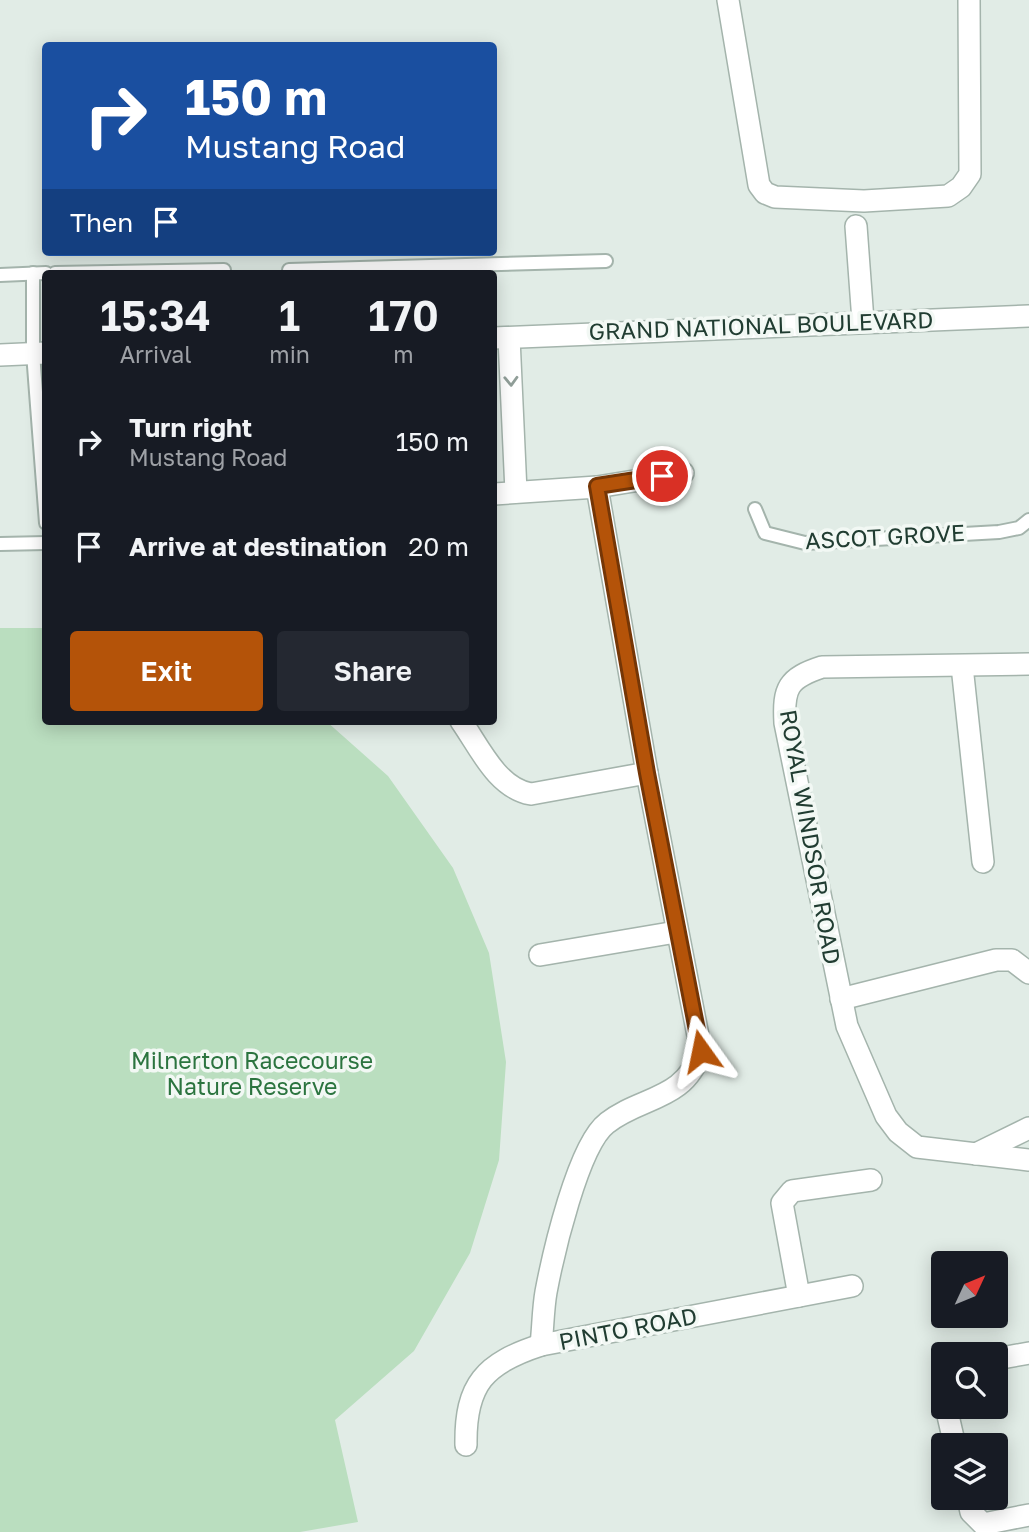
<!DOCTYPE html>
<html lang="en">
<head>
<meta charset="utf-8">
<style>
	:root { --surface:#171b24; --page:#242831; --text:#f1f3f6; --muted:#9ea1a6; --accent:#b45309 }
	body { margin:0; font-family:"Golos Text",sans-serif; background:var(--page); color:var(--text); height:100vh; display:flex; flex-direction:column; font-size:26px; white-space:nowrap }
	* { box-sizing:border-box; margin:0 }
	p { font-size:23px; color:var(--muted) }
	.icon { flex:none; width:38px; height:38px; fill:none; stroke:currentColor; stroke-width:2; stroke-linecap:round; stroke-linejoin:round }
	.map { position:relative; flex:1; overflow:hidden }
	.panel { position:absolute; left:42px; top:270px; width:455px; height:455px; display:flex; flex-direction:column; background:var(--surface); border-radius:7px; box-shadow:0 4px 18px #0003 }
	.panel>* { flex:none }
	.top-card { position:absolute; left:42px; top:42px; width:455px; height:214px; border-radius:7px; box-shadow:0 4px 18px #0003; background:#1a4fa0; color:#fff; overflow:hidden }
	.needle { width:46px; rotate:46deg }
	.controls { position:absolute; left:931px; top:1251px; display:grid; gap:14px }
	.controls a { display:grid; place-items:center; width:77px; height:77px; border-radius:7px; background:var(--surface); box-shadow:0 4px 18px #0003; font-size:35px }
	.pin { position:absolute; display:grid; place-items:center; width:60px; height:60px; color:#fff; margin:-30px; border:4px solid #fff; border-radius:50%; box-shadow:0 2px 7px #0007 }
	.me { position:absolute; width:77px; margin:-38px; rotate:348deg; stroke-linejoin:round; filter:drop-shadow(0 0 5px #0008) }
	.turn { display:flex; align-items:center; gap:24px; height:147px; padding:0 28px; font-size:32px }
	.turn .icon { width:91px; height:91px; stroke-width:2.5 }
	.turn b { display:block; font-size:49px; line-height:60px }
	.then { display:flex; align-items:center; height:66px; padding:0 28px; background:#0003; gap:14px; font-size:26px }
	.eta { display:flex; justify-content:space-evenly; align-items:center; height:119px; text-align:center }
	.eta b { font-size:42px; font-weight:600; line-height:49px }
	.primary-button { display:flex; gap:14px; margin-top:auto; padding:14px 28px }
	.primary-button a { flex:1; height:80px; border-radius:7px; background:var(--accent); color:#fff; font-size:28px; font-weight:600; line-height:80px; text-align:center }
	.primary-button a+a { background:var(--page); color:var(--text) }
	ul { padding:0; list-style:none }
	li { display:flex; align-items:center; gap:21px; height:105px; padding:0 28px }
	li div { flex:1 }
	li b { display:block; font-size:26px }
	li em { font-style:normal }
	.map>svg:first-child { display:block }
	.green { fill:#badebf }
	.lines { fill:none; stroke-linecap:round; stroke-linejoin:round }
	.lane-casing { stroke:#a4b4ac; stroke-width:16 }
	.street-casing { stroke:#a4b4ac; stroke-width:24 }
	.lane { stroke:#fff; stroke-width:12 }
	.street { stroke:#fff; stroke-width:21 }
	.oneway { stroke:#909e98 }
	.route-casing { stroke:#753606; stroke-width:18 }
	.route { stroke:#b45309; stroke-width:12 }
	.labels { text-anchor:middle; stroke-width:7; stroke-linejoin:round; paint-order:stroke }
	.street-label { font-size:23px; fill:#213d32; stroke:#f2f8f4 }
	.park-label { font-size:23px; fill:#2b743f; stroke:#f2f8f4 }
</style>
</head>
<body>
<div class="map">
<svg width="1029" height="1532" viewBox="0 0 1029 1532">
	<rect width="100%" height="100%" fill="#e1ece6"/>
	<!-- green -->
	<polygon class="green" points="0,628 45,628 46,721 326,721 388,776 453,868 489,953 506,1062 499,1160 470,1253 414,1351 335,1420 358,1522 300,1532 0,1532"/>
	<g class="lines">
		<defs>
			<g id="lane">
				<polyline points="289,270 606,261"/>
				<polyline points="33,273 33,353 46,523"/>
				<polyline points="55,273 224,270"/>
				<polyline points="0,275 46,273"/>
				<polyline points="755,509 765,533 805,543 999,532 1019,528 1029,520"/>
				<polyline points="0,544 46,543"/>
			</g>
			<g id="street">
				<polyline points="728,0 759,185 765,193 775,197 864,201 948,196 961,187 970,174 969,0"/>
				<polyline points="856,226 863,321"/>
				<polyline points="494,338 1029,316"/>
				<polyline points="509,338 516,492"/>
				<polyline points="0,355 46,353"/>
				<polyline points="597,487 683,473"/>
				<path d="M494,494L597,487L647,773L701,1051C685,1101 641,1096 607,1123C578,1145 553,1255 546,1292C543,1309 543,1328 541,1345"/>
				<path d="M1029,664L822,667C788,678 783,688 785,723L847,1026L886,1116L898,1132L917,1147L1029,1160"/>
				<polyline points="962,666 983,862"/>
				<path d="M461,721C480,748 497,788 531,794L647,773"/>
				<polyline points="540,955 676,932"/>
				<polyline points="841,999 996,960 1012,960 1029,973"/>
				<polyline points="976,1154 1029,1128"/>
				<polyline points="799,1296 782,1203 792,1191 871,1180"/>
				<polyline points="996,1359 1029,1353"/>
				<polyline points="946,1407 955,1446"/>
				<path d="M466,1445C465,1384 485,1363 541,1345L852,1286"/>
				<polyline points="968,1498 971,1512 983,1524 1029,1515"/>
			</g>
		</defs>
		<!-- lane casing -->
		<use href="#lane" class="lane-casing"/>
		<!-- street casing -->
		<use href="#street" class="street-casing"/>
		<!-- lane -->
		<use href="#lane" class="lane"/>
		<!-- street -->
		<use href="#street" class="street"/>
	</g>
	<!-- one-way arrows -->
	<defs><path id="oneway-chevron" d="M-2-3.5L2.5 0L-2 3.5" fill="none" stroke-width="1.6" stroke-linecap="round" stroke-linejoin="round" transform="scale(1.75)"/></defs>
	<use class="oneway" href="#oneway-chevron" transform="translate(511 381) rotate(88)"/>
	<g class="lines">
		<defs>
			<polyline id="route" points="662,476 597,486 647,773 701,1051"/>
		</defs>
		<!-- route casing -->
		<use href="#route" class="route-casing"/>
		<!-- route -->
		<use href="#route" class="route"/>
	</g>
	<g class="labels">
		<!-- street labels -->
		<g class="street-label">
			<text transform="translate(761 326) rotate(-2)" y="8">GRAND NATIONAL BOULEVARD</text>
			<text transform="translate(885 537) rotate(-3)" y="8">ASCOT GROVE</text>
			<text transform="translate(810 837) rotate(80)" y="8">ROYAL WINDSOR ROAD</text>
			<text transform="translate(628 1329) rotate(-11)" y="8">PINTO ROAD</text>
		</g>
		<!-- park labels -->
		<g class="park-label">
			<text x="252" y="1069">Milnerton Racecourse<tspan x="252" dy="26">Nature Reserve</tspan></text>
		</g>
	</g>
</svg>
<div class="controls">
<a><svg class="needle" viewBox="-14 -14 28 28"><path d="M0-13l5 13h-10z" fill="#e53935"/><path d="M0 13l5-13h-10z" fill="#9ea1a6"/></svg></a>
<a><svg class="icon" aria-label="search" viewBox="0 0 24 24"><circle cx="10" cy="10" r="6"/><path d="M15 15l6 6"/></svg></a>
<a><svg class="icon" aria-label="layers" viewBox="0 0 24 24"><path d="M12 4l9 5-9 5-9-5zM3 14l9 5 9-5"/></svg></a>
</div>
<div class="pin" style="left:662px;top:476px;background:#d93025"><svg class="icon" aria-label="arrive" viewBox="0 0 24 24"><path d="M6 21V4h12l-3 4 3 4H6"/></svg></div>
<svg class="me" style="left:701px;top:1051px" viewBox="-20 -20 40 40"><path d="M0-17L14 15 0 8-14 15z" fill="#b45309" stroke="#fff" stroke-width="4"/></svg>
<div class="top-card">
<div class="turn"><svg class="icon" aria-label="right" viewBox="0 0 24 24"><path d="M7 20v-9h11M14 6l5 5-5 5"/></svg><div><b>150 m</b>Mustang Road</div></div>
<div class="then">Then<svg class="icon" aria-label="arrive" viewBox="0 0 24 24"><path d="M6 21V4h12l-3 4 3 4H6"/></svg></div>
</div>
<section class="panel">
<div class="eta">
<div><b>15:34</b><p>Arrival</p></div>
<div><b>1</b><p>min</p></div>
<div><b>170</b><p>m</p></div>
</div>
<ul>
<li><svg class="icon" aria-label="right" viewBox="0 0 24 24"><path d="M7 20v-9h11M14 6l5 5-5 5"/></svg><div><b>Turn right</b><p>Mustang Road</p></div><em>150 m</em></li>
<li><svg class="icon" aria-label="arrive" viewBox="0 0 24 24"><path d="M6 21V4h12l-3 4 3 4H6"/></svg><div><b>Arrive at destination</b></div><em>20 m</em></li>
</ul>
<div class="primary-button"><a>Exit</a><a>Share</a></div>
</section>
</div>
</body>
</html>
